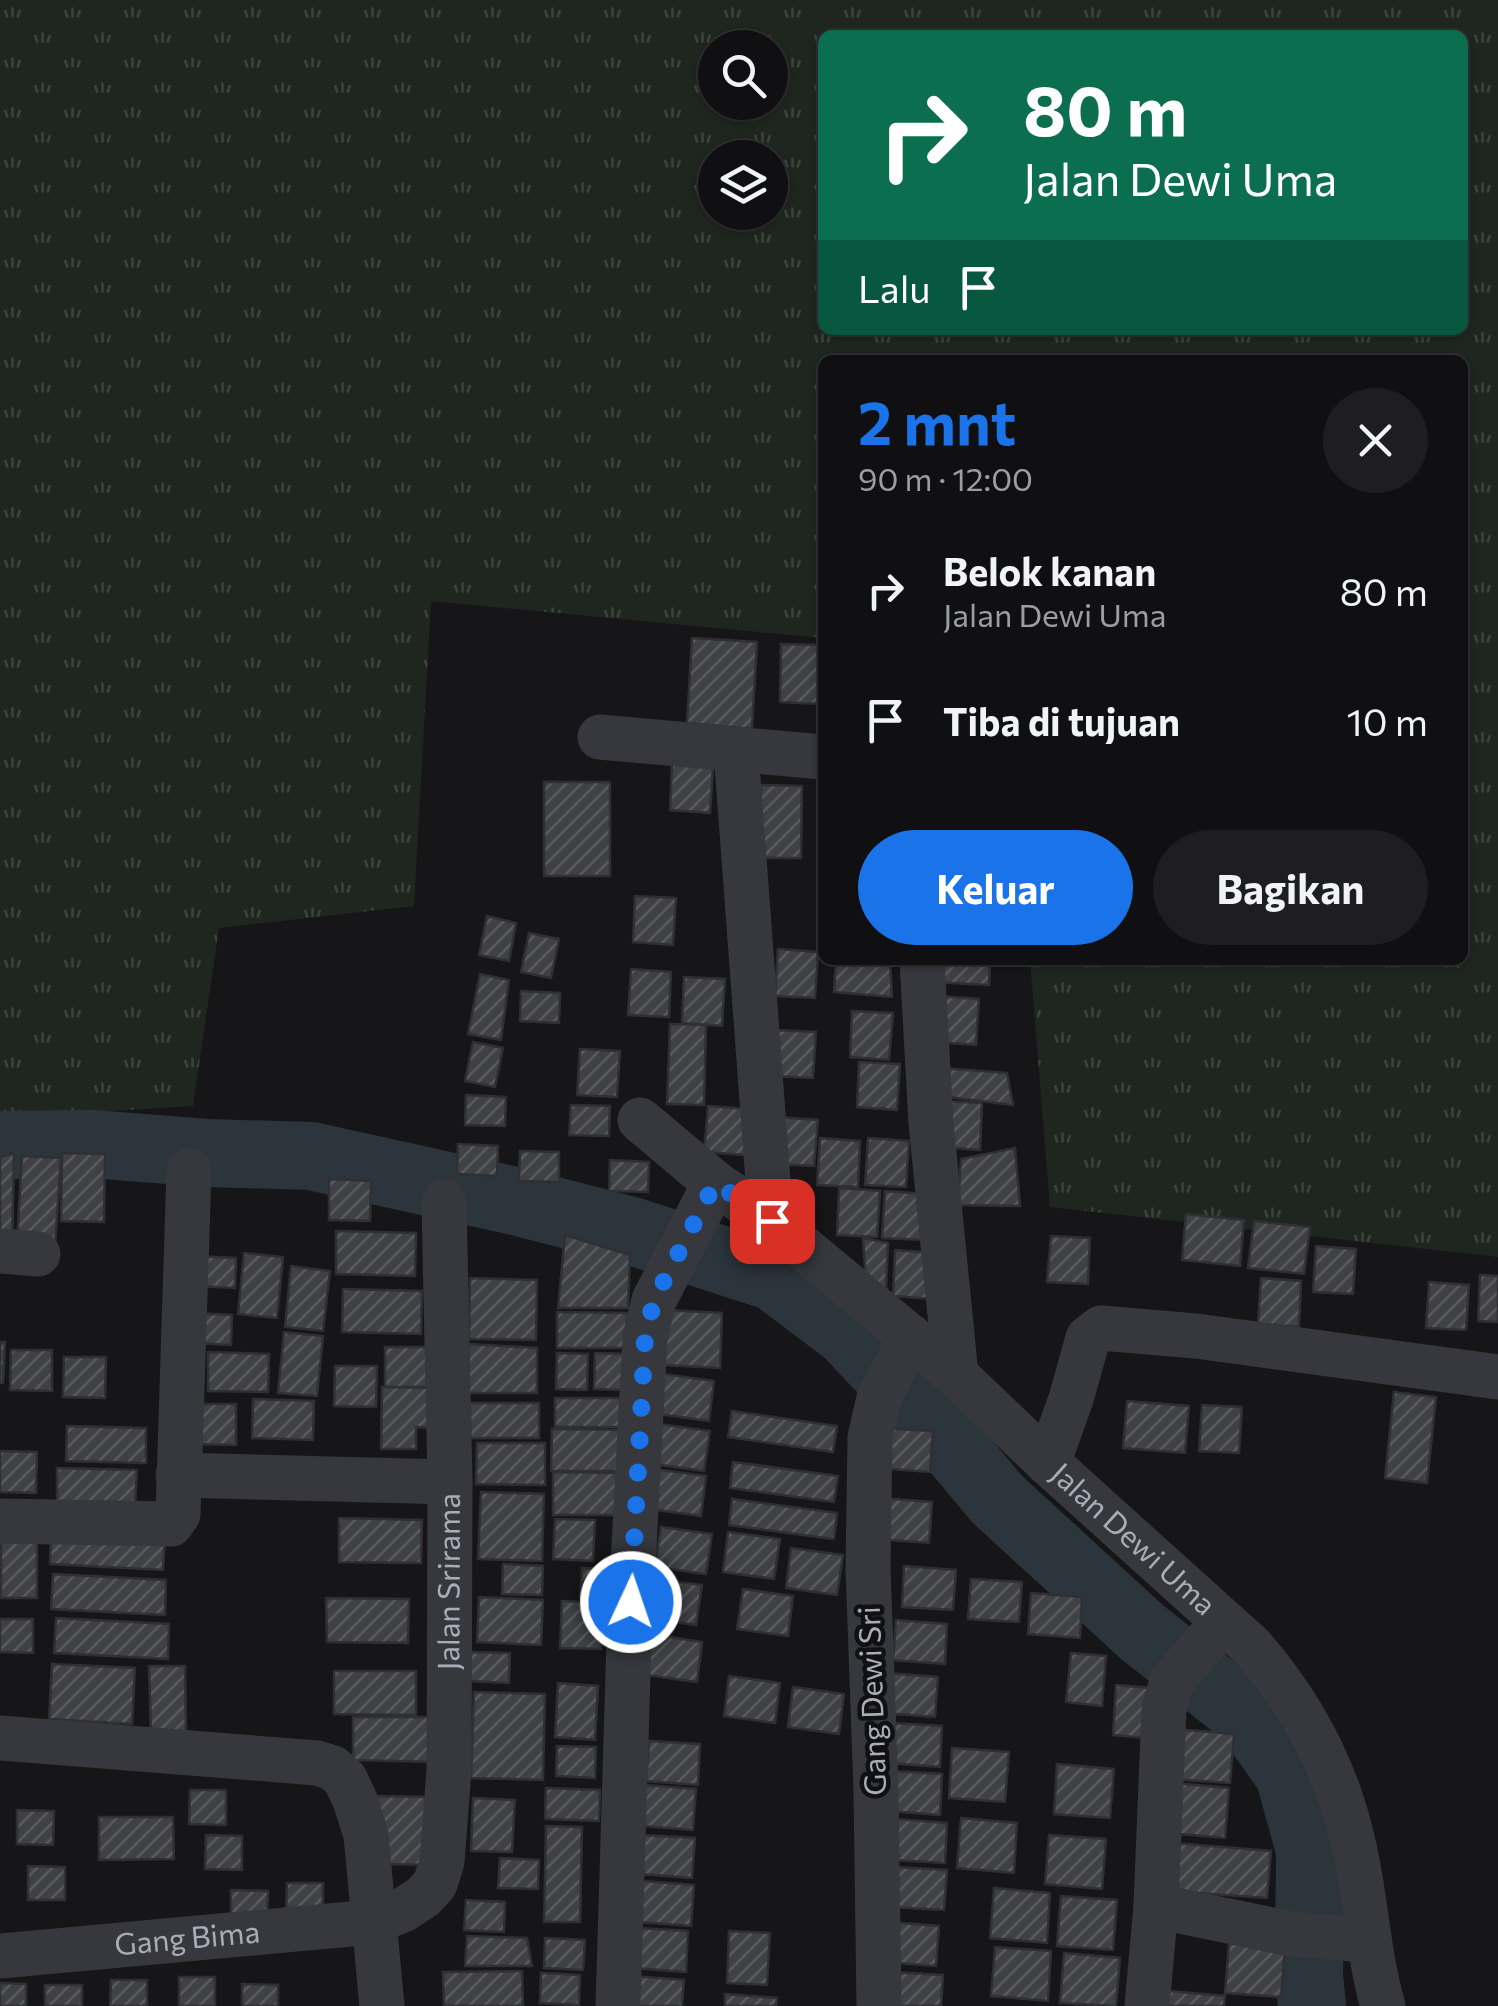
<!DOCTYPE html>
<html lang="id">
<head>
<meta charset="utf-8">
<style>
	:root { --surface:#101012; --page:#1e1e20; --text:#f1f3f6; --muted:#9c9d9f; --line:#303032; --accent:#1a73e8 }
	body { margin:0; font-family:Commissioner,sans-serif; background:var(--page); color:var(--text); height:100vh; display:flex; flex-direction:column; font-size:38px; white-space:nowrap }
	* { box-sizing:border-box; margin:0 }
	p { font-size:32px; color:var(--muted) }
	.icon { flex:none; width:55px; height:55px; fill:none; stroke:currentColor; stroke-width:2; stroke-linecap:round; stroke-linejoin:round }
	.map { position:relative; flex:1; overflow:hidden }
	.details { position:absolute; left:818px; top:355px; width:650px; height:610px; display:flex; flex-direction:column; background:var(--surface); border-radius:15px; box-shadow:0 2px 8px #0004,0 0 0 2px var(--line) }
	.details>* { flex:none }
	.banner { position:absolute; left:818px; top:30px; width:650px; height:305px; border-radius:15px; box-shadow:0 2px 8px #0004,0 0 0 2px var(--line); background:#0b6e4f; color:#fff; overflow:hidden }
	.tools { position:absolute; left:698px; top:30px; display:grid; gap:20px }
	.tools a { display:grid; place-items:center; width:90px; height:90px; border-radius:50%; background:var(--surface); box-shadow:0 2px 8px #0004,0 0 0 2px var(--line); font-size:50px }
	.pin { position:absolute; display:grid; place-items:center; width:85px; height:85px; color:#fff; margin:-42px; border-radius:20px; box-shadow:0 5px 15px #0006 }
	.me { position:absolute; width:110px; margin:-55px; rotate:3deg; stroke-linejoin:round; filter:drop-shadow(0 0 8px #0008) }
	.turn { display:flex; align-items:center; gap:35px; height:210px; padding:0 40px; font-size:45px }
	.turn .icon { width:130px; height:130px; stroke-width:2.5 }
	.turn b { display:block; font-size:70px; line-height:85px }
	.then { display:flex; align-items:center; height:95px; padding:0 40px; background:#0003; gap:20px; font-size:38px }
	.round { display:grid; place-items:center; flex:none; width:105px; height:105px; border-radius:52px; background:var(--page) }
	.overview { display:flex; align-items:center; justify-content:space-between; height:170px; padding:0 40px }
	h1 { font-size:60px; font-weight:700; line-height:75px; color:var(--accent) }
	.cta { display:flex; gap:20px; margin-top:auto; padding:20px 40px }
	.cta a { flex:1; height:115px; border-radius:60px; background:var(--accent); color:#fff; font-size:40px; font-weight:700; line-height:115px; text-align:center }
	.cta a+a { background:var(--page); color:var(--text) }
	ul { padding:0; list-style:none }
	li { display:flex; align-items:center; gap:30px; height:130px; padding:0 40px }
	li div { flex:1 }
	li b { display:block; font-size:38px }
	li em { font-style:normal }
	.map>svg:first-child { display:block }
	.grass { fill:url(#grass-tufts); fill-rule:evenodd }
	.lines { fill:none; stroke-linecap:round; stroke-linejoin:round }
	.river { stroke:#2c353c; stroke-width:68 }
	.building { fill:url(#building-hatch); stroke:#303034; stroke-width:2.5 }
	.minor { stroke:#37383d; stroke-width:45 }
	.route { stroke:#1a73e8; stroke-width:18; stroke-dasharray:0 32.4 }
	.labels { text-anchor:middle; stroke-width:9; stroke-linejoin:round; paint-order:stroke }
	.street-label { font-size:30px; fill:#a8adb8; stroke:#111113 }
</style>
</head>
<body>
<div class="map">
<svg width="1498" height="2006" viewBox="0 0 1498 2006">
	<defs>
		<pattern id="grass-tufts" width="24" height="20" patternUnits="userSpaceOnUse" patternTransform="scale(2.5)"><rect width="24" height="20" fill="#1e261f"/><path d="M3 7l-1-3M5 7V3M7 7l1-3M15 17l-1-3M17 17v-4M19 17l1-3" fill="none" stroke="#3c433d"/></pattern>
		<pattern id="building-hatch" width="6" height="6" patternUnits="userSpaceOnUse" patternTransform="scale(2.5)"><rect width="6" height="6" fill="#404145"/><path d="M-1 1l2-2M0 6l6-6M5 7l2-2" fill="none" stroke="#595a5e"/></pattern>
	</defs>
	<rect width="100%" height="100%" fill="#161618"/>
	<!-- grass -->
	<path class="grass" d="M0,0H1498V1257L1050,1207L1030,960H1462V360H822V638L431,601L414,906L219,928L193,1106L0,1118ZM822,35H1462V330H822ZM715,48H770V102H715ZM715,158H770V212H715Z"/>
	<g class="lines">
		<!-- river -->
		<polyline class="river" points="0,1145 92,1144 207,1153 311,1156 515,1201 635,1232 774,1277 847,1332 941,1432 997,1499 1142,1632 1248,1716 1289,1774 1310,1850 1309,1976 1312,2006"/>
	</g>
	<!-- building -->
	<g class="building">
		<polygon points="692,638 757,642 752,729 687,723"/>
		<polygon points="781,644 822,645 822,704 780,702"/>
		<polygon points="672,764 713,767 710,813 670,810"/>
		<rect x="544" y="782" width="66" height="94"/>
		<polygon points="761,785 802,786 801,858 760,858"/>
		<polygon points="635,896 676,898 673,945 633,942"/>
		<polygon points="487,916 516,923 509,961 479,955"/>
		<polygon points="529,933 559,939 551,978 521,972"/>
		<polygon points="778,949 818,952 815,998 775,996"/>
		<polygon points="836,960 890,960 892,997 834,992"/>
		<polygon points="930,960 990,960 989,985 932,982"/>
		<polygon points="631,969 671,972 669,1017 628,1015"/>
		<polygon points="480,974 509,980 501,1040 468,1034"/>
		<polygon points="684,977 725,979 722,1026 682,1023"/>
		<polygon points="521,991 560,993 559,1023 520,1021"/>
		<polygon points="939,996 979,999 976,1045 936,1042"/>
		<polygon points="852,1011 893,1013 889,1060 850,1057"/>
		<polygon points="670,1024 706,1025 704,1105 667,1104"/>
		<polygon points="775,1030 816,1032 813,1078 772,1076"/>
		<polygon points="473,1042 503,1048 495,1087 465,1081"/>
		<polygon points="580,1049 620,1051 617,1097 577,1095"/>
		<polygon points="859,1062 900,1064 897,1110 857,1107"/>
		<polygon points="941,1068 1007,1073 1013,1105 941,1096"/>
		<polygon points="466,1095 506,1097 505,1126 465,1125"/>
		<polygon points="942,1101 982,1103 980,1150 939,1147"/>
		<polygon points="571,1105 610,1106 609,1136 569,1135"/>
		<polygon points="708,1106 748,1109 745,1155 704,1152"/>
		<polygon points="777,1117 818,1120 814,1166 774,1164"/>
		<polygon points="820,1138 860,1141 858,1187 817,1185"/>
		<polygon points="868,1138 909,1141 906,1187 865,1185"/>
		<polygon points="458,1144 498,1146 497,1176 457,1174"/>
		<polygon points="1015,1148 1020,1206 958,1205 961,1159"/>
		<polygon points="520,1151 559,1152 559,1182 519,1181"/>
		<polygon points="14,1153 12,1246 0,1243 0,1157"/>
		<polygon points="62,1153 105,1154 104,1222 61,1221"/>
		<polygon points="22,1156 61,1158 55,1245 17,1242"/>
		<polygon points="610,1160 649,1162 648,1192 609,1191"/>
		<polygon points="329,1179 371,1181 370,1221 329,1220"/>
		<polygon points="839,1188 880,1191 877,1237 837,1235"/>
		<polygon points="885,1191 925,1194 923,1240 882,1238"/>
		<polygon points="1186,1214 1244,1220 1240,1266 1182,1260"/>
		<polygon points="1254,1221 1310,1227 1304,1274 1248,1268"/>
		<polygon points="336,1231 416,1233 415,1276 336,1274"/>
		<polygon points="565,1235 630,1255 628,1308 558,1308"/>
		<polygon points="1051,1236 1090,1238 1088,1284 1047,1282"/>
		<polygon points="863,1238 888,1243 886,1289 866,1283"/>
		<polygon points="1316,1246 1356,1249 1353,1294 1313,1292"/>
		<polygon points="895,1250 936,1253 933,1299 893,1296"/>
		<polygon points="244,1253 283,1257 277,1318 238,1314"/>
		<polygon points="197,1256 236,1258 235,1288 195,1286"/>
		<polygon points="291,1266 330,1271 323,1331 285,1327"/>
		<polygon points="1480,1275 1498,1276 1498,1322 1478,1321"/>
		<polygon points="470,1278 537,1280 536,1340 469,1339"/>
		<polygon points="1261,1278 1301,1281 1299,1327 1258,1324"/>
		<polygon points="1429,1282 1469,1285 1466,1330 1426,1328"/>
		<polygon points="343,1289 422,1291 421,1334 342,1332"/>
		<polygon points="665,1310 722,1313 720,1368 663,1365"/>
		<polygon points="557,1312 627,1313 626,1348 557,1348"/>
		<polygon points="193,1313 232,1315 231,1345 191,1343"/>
		<polygon points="284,1332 323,1336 317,1396 278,1393"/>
		<polygon points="0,1342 5,1342 3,1383 0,1383"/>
		<polygon points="469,1344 537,1348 537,1393 468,1393"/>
		<polygon points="385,1347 438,1347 439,1387 385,1387"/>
		<polygon points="11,1350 52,1350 52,1391 10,1390"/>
		<polygon points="208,1352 269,1354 268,1392 208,1391"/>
		<polygon points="557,1353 588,1354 587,1390 556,1389"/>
		<polygon points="595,1353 627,1354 626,1390 594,1389"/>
		<polygon points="64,1357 106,1357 105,1398 63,1397"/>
		<polygon points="335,1366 377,1366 376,1407 334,1406"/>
		<polygon points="663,1374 714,1381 709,1421 658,1414"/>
		<polygon points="382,1387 436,1388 436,1428 416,1427 416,1449 381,1449"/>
		<polygon points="1394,1392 1436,1397 1427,1483 1385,1478"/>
		<rect x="555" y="1398" width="65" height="29"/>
		<polygon points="253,1399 314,1401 313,1440 252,1438"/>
		<polygon points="1127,1401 1189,1406 1185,1453 1123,1448"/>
		<rect x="470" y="1403" width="69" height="35"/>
		<polygon points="195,1404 236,1404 236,1445 194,1444"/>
		<polygon points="1202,1405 1242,1407 1239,1453 1199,1451"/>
		<polygon points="732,1411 837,1426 833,1452 728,1437"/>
		<polygon points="659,1424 710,1431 704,1471 653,1464"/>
		<polygon points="67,1426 146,1428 146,1463 66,1461"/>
		<polygon points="881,1428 933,1431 930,1472 878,1468"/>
		<polygon points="552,1429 619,1430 619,1471 551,1471"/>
		<polygon points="477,1443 545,1443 545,1485 476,1484"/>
		<polygon points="0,1451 37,1452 36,1493 0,1492"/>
		<polygon points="733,1462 838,1476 834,1502 730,1488"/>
		<polygon points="57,1468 137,1470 135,1505 57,1503"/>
		<polygon points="655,1469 706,1476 701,1516 650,1509"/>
		<polygon points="553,1472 621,1473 621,1515 553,1515"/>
		<polygon points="481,1492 544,1494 542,1561 478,1559"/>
		<polygon points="880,1498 932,1502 929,1543 878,1539"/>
		<polygon points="732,1499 837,1513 834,1539 729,1525"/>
		<polygon points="339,1518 422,1520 421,1563 339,1562"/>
		<polygon points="555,1519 595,1520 593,1561 553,1559"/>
		<polygon points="661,1527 712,1534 706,1574 655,1567"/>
		<polygon points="51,1529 165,1535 163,1570 50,1564"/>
		<rect x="1" y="1531" width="36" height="67"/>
		<polygon points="728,1532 780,1539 774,1579 723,1572"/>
		<polygon points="791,1548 843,1555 837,1595 786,1588"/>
		<polygon points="503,1564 543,1566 542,1595 502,1594"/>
		<polygon points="904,1566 956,1570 953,1610 902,1607"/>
		<polygon points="582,1568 621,1569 620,1599 580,1598"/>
		<polygon points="53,1574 166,1580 165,1615 51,1609"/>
		<polygon points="650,1578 702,1585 696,1625 645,1618"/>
		<polygon points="971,1579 1022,1582 1019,1622 968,1619"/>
		<polygon points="743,1589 793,1596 788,1636 737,1629"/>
		<polygon points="1031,1593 1082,1597 1080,1638 1028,1634"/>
		<polygon points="479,1597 543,1600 541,1645 477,1642"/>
		<polygon points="326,1598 409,1599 408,1643 327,1642"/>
		<polygon points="562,1601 602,1603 601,1649 560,1648"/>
		<polygon points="56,1618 169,1624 168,1659 54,1653"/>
		<polygon points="0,1619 33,1619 33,1653 0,1652"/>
		<polygon points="896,1620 947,1624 945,1664 893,1660"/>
		<polygon points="651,1634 702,1642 697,1682 646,1675"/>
		<polygon points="470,1652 510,1653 509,1683 469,1681"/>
		<polygon points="1071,1653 1106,1656 1102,1706 1066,1702"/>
		<polygon points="52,1664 135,1668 132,1724 49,1719"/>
		<polygon points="149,1666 185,1666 186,1733 151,1734"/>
		<polygon points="334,1671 416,1671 416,1715 334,1714"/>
		<polygon points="886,1673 938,1677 935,1717 884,1713"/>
		<polygon points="729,1676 780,1683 775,1723 724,1716"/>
		<polygon points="558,1683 598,1686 595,1740 555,1737"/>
		<polygon points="1116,1685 1152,1688 1147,1738 1113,1735"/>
		<polygon points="793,1687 844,1694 839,1734 788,1727"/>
		<polygon points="474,1692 545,1694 543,1780 471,1778"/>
		<polygon points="353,1717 435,1717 435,1762 353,1760"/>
		<polygon points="891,1723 942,1726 940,1767 889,1763"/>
		<polygon points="1177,1729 1234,1734 1230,1783 1174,1779"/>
		<polygon points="649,1741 700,1744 698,1785 646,1781"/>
		<polygon points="557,1746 596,1747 595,1778 556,1776"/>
		<polygon points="952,1748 1009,1752 1005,1802 949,1798"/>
		<polygon points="1057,1764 1114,1769 1110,1818 1054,1814"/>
		<polygon points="891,1771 942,1774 940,1815 888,1811"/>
		<polygon points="1173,1783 1229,1788 1225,1838 1169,1833"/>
		<polygon points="645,1785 696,1789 693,1830 642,1826"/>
		<polygon points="546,1788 600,1790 599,1821 545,1819"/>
		<polygon points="190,1790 226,1790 226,1825 189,1824"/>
		<polygon points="377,1796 436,1797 435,1865 377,1864"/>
		<polygon points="473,1798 515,1800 512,1852 471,1851"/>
		<polygon points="17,1810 54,1811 53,1845 17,1844"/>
		<polygon points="99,1817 173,1817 174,1859 99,1860"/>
		<polygon points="961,1818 1017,1823 1014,1873 957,1868"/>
		<polygon points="896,1819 947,1823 945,1863 893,1860"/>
		<polygon points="546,1826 582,1827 580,1922 544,1922"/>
		<polygon points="206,1835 242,1836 242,1870 205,1869"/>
		<polygon points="643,1835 695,1838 692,1878 640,1874"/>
		<polygon points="1049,1835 1106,1839 1102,1889 1045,1884"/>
		<polygon points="1174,1843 1271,1851 1267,1898 1170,1891"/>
		<polygon points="500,1858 539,1860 538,1889 498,1888"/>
		<polygon points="28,1866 65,1867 65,1900 28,1900"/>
		<polygon points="895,1867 947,1870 944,1910 892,1907"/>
		<polygon points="643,1881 694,1885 691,1926 640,1922"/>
		<polygon points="287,1883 323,1883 323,1917 286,1917"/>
		<polygon points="994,1888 1050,1893 1047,1943 990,1938"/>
		<polygon points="231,1890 268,1891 267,1925 231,1924"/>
		<polygon points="1061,1896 1117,1900 1113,1950 1057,1946"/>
		<polygon points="466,1900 505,1902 504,1932 464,1930"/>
		<polygon points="888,1922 939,1926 936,1966 885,1962"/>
		<polygon points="637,1928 688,1931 686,1972 634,1968"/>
		<polygon points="729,1931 770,1933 767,1985 727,1983"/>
		<polygon points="467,1936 527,1938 532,1966 465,1966"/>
		<polygon points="545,1938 585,1940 583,1970 544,1968"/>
		<polygon points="1229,1943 1285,1948 1281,1997 1225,1993"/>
		<polygon points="995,1947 1051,1951 1048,2001 991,1996"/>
		<polygon points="1064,1953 1120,1958 1116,2006 1060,2003"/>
		<polygon points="522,1971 523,2006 444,2006 443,1972"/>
		<polygon points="891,1972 943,1975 941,2006 889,2006"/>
		<polygon points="541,1973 580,1975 579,2005 540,2003"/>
		<polygon points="633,1976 684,1980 682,2006 630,2006"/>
		<rect x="179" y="1977" width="36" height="29"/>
		<polygon points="111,1980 147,1980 147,2006 110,2006"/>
		<polygon points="0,1983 26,1984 26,2006 0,2006"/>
		<polygon points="242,1984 278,1985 278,2006 242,2006"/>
		<rect x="45" y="1985" width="37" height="21"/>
		<polygon points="1169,1991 1225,1996 1224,2006 1168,2006"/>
		<polygon points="725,1994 777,1998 776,2006 725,2006"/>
	</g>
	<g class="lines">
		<!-- minor -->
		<g class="minor">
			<polyline points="600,737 822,757"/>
			<polyline points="736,751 771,1221"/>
			<polyline points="922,960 931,1123 956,1375"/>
			<path id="s1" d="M640,1120L715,1183L771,1221L956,1375L1048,1463L1252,1647C1300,1702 1335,1766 1352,1838C1366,1893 1367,1951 1383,2006"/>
			<polyline points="0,1251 38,1254"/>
			<polyline points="1048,1463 1071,1399 1088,1338 1101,1328 1196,1336 1498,1377"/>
			<polyline points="178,1475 450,1482"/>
			<polyline points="0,1521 171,1524 178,1514 189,1171"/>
			<polyline points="0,1738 317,1763 333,1768 345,1779 355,1800 366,1835 382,2006"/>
			<polyline points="1156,1906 1291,1934 1367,1940"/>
			<path id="s2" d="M0,1956L372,1922L403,1910L423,1897L435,1884L442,1862L449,1770L450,1482L444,1202"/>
			<polyline points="618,2006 629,1641 645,1338 654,1300 715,1183"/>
			<polyline points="879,2006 876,1790 868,1568 870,1437 879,1398 911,1337"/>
			<polyline points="1147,2006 1156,1906 1164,1709 1172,1681 1223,1622"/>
		</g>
	</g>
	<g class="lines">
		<!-- route -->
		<polyline class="route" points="631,1602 645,1338 654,1300 715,1183 772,1221"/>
	</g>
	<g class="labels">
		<!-- street labels -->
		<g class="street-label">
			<text dy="10" stroke="none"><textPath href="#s1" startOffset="648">Jalan Dewi Uma</textPath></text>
			<text dy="10" stroke="none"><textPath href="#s2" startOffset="752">Jalan Srirama</textPath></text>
			<text transform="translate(873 1701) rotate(-92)" y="10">Gang Dewi Sri</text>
			<text dy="10" stroke="none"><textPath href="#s2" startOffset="188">Gang Bima</textPath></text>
		</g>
	</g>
</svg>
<div class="tools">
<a><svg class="icon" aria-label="search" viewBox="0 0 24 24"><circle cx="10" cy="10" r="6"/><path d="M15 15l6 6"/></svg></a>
<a><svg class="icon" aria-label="layers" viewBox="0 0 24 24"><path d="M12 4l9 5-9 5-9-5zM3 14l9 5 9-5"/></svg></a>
</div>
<div class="pin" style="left:772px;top:1221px;background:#d93025"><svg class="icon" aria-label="arrive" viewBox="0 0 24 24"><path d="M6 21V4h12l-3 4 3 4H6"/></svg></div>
<svg class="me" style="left:631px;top:1602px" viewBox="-20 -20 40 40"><circle r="17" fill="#1a73e8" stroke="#fff" stroke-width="3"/><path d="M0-11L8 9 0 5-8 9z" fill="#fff"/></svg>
<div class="banner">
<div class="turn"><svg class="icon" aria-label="right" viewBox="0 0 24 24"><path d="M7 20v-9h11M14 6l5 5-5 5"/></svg><div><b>80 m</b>Jalan Dewi Uma</div></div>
<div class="then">Lalu<svg class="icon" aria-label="arrive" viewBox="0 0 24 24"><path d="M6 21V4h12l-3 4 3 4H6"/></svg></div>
</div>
<section class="details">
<div class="overview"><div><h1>2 mnt</h1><p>90 m · 12:00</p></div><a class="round"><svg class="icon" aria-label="close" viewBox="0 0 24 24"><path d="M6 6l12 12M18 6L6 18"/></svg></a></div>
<ul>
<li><svg class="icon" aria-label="right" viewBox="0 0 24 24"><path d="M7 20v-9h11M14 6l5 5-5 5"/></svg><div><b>Belok kanan</b><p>Jalan Dewi Uma</p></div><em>80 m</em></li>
<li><svg class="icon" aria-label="arrive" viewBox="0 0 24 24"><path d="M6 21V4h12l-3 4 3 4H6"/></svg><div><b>Tiba di tujuan</b></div><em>10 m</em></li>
</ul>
<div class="cta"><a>Keluar</a><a>Bagikan</a></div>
</section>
</div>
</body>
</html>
